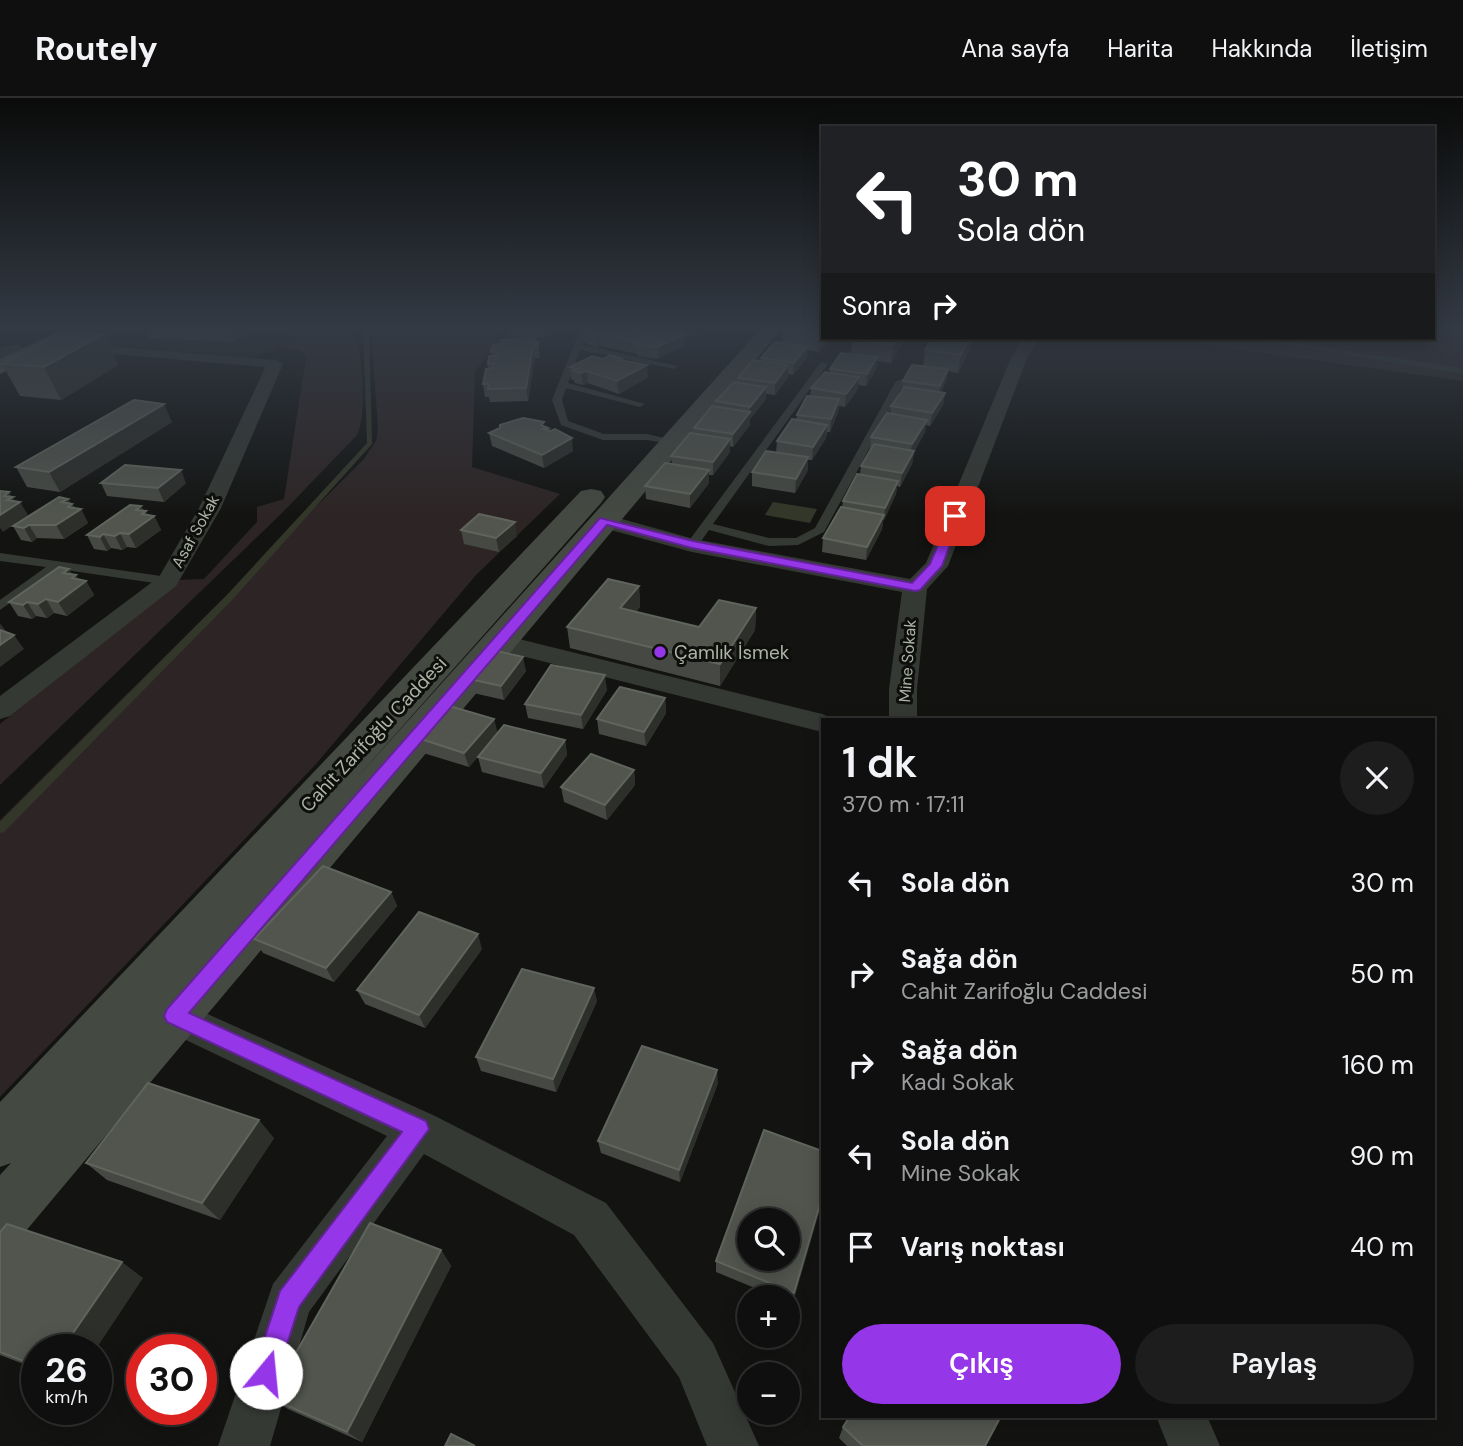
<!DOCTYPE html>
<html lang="tr">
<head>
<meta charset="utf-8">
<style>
	:root { --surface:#0e0f0e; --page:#1c1d1c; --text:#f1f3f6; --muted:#9b9c9e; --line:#2e2f2e; --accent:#9636e9 }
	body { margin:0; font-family:"DM Sans",sans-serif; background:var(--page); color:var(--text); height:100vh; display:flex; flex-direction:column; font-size:26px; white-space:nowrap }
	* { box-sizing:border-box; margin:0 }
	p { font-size:23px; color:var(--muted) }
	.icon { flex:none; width:38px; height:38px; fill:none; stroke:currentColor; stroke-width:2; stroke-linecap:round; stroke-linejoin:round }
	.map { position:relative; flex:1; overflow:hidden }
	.details { position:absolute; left:821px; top:620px; width:614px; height:700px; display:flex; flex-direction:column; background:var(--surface); border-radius:0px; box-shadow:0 4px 18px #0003,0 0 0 2px var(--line) }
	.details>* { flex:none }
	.hud { position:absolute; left:821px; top:28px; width:614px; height:214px; border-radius:0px; box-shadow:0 4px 18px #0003,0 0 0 2px var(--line); background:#202124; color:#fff; overflow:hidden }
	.tools { position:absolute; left:737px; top:1110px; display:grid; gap:14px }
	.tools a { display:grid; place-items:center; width:63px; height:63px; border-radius:50%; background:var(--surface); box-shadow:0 4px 18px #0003,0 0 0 2px var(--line); font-size:35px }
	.speed { position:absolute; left:21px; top:1236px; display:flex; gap:14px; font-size:35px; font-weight:700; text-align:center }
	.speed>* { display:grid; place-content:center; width:91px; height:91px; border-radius:50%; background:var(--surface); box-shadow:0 4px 18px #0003,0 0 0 2px var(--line); line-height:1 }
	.speed small { font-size:18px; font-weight:400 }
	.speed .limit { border:10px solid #d22; background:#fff; color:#111 }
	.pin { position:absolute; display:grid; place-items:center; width:60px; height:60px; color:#fff; margin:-30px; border-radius:14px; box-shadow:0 4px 10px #0006 }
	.me { position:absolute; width:77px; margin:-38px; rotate:17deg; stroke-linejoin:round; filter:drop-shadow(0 0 5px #0008) }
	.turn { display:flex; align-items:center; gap:24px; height:147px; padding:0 21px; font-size:32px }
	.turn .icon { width:91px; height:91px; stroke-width:2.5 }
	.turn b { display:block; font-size:49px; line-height:60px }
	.then { display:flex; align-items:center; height:66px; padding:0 21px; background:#0003; gap:14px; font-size:26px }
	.round { display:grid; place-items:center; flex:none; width:74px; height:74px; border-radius:37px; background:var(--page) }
	.overview { display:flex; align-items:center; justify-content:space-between; height:119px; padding:0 21px }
	h1 { font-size:42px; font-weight:600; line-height:52px }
	.button { display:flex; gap:14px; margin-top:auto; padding:14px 21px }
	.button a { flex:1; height:80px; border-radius:42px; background:var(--accent); color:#fff; font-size:28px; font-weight:600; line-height:80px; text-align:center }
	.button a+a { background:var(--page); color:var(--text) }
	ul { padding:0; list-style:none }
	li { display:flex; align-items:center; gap:21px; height:91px; padding:0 21px }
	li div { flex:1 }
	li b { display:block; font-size:26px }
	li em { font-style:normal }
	header { display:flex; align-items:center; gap:42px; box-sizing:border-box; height:98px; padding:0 35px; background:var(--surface); border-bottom:2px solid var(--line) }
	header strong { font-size:33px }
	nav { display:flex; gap:38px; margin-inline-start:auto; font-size:24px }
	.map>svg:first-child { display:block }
	.built { fill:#1f211e }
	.green { fill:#2d2525 }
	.water { fill:#333729 }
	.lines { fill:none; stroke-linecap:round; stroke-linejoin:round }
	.stream { fill:#333729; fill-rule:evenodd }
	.service { fill:#353934; fill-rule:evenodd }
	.pedestrian { fill:#353934; fill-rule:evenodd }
	.minor { fill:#353934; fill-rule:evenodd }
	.secondary { fill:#444942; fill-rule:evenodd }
	.primary { fill:#525850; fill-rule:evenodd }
	.wall { fill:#464943 }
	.shaded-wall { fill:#2d2f2b }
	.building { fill:#51554e; stroke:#5f645c; stroke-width:2; fill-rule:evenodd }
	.route { fill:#9636e9; stroke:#622397; stroke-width:2 }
	.poi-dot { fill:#9636e9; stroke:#0e0f0d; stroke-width:2.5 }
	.labels { text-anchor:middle; stroke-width:6; stroke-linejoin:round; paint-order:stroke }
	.far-street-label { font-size:16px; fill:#abb4a5; stroke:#0e0f0d }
	.poi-label { font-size:19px; fill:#abb4a5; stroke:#0e0f0d; text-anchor:start }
	.street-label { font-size:19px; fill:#abb4a5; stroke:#0e0f0d }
</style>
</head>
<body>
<header>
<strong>Routely</strong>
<nav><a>Ana sayfa</a><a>Harita</a><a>Hakkında</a><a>İletişim</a></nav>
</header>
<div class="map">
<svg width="1463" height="1348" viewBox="0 0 1463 1348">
	<rect width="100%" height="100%" fill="#131412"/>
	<!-- built -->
	<polygon class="built" points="119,229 302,229 273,253 248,260 86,245"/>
	<!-- green -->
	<g class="green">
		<path d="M302,229H356C360,258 369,310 357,337L283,414L0,687V626L72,569L175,482L204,481L257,424V409L284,401L306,260L301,253L278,249Z"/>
		<polygon points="371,229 509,229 475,274 472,369 560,396 476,477 316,666 0,999 0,722 364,361 376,343 378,331"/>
		<polygon points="1433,229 1463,229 1463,283 1157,240 1433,240"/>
	</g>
	<!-- water -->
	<polygon class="water" points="773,404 817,411 810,425 765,417"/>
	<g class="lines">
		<!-- stream -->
		<polygon class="stream" points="363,229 369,229 372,346 232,502 4,734 0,735 0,724 226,498 367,345"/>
		<!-- service -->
		<g class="service">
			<polygon points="581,229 589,229 582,247 678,268 674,271 580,252 568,285 645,306 640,309 566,290 562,302 568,323 604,336 647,336 677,343 677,347 647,342 603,342 561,327 552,302"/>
			<polygon points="654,229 671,229 701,237 697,240"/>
			<polygon points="1244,240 1263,240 1463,270 1463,276"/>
			<polygon points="821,264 828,266 713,426 769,440 796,440 815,430 896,283 904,281 906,283 824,434 798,447 769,448 709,432 696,450 688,450 688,444"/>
			<polygon points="0,455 168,479 174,483 168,487 59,471 0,512 0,502 46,469 0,463"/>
		</g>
		<!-- pedestrian -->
		<polygon class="pedestrian" points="82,246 275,262 281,266 275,270 78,253 76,250"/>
		<!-- minor -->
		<g class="minor">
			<polygon points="1024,240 1040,240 1027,260 948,468 927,491 917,591 917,621 889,621 889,591 902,494 692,454 596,428 593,423 596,418 604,416 694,441 910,481 926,465 1011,260"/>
			<polygon points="17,246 25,251 23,254 0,260 0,250"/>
			<polygon points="275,261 283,266 221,410 176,488 10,618 0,621 0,598 159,479 199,410 267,266"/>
			<polygon points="499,536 822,616 834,621 822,621 822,634 490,550 486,544 490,538"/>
			<polygon points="174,901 433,1017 606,1105 713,1245 759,1348 707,1348 679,1279 574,1137 424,1056 309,1214 270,1348 218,1348 273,1186 387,1038 161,930 155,918 161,906"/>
			<polygon points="1156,1318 1207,1318 1220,1348 1168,1348"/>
		</g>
		<!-- secondary -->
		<polygon class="secondary" points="762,229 783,229 20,1140 0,1148 0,1077 11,1065 0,1069 0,1004 581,393 591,391 601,393 605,399 601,405 353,684"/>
		<!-- primary -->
		<polygon class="primary" points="69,229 96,229 93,233 0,276 0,261"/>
	</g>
	<!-- wall -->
	<g class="wall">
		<polygon points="143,229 252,229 253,231 235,244 148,240"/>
		<polygon points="505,229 552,229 552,238 547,240 506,239"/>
		<polygon points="589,229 632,229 633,230 670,235 685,236 685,247 658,261 637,258 637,256 601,248 597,250 584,244 582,232"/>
		<polygon points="822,229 822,240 831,240 819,254 807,252 806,261 793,277 788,276 788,279 775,297 766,296 766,301 750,321 750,327 733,349 730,348 730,354 713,377 709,377 709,385 690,410 646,401 645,388 672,366 671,358 694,336 694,330 716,309 716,303 738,285 738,280 761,263 761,260 782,246 783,232"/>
		<polygon points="104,236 118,267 61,302 20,298 2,266"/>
		<polygon points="853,240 906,240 891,265 877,263 876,271 866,288 858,287 858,291 845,309 839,308 838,314 830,334 827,334 826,340 812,362 808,362 808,372 795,395 752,388 752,374 776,354 777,343 796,322 797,317 810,298 811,290 830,274 830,271 851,256 852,242"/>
		<polygon points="932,240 975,240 958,275 948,273 946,283 941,294 945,295 943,307 930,328 926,327 925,334 914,354 912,366 900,389 897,388 896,396 883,423 882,431 866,462 822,454 823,440 842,409 843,403 860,377 861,368 870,352 871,339 890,316 891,308 901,294 903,283 923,268 925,252"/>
		<polygon points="535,244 538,244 540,260 535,260 528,303 490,304 489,299 485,299 483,286 488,271 488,266 492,258 491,254"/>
		<polygon points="603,261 622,263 648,279 619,296 588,285 583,287 575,285 574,282 571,281 570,269"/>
		<polygon points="172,324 60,394 27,389 16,369"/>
		<polygon points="544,328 548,330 548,332 573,353 544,370 492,348 489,335"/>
		<polygon points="101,385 186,385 164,404 107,398"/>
		<polygon points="71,406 72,406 75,410 81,411 88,425 64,441 37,440 32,444 21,442 13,428"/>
		<polygon points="141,408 144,413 147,417 154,418 161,432 136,450 127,449 122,452 111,450 107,453 94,451 87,437"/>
		<polygon points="461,432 517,438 499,454 464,446"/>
		<polygon points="69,471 72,476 76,477 78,481 86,483 94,497 67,518 54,515 47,520 36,518 32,521 18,518 9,504"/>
		<polygon points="639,488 640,509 636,514 699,529 756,510 755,532 720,588 570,550 567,529"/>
		<polygon points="526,573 504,602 469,594 465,580"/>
		<polygon points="607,592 583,631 528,620 525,606"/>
		<polygon points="665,600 666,615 646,648 599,636 597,621"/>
		<polygon points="494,621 497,635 565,642 567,657 544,690 482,674 478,659 487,648 469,669 420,654 415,639"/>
		<polygon points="634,672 635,687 607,722 564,704 561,689"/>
		<polygon points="391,794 397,808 334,884 263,855 254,841"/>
		<polygon points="482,851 425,930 365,906 357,892"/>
		<polygon points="597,903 556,994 481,973 476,959"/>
		<polygon points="718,985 680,1084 601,1055 598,1043"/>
		<polygon points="274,1040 220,1122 107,1082 86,1065"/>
		<polygon points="822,1053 793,1205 788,1203 788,1199 777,1199 716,1174 716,1163"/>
		<polygon points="0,1134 143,1180 37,1251 37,1271 0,1257"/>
		<polygon points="441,1152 451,1168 362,1344 288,1311 270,1300"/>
		<polygon points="843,1329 985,1348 847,1348 839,1340"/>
	</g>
	<!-- shaded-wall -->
	<g class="shaded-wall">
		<polygon points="230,229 252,229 253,231 235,244"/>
		<polygon points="546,229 552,229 552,238 547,240"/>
		<polygon points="822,234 822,240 831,240 819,254 820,237"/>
		<polygon points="104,236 118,267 61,302 44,269"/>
		<polygon points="600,236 601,248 597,250 596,238"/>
		<polygon points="685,236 685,247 658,261 658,249"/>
		<polygon points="898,240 906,240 891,265 893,247"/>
		<polygon points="970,240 975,240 958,275 961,257"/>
		<polygon points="533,249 535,260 528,303 526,290"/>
		<polygon points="807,249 806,261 793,277 794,265"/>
		<polygon points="877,259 876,271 866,288 867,276"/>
		<polygon points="647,267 648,279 619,296 617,283"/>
		<polygon points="788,267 788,279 775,297 775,285"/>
		<polygon points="948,271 946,283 938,301 940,288"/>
		<polygon points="587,273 588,285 583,287 581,275"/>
		<polygon points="859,279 858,291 845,309 846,296"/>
		<polygon points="766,289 766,301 750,321 750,309"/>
		<polygon points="945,295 943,307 930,328 932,315"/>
		<polygon points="839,301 838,314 830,334 831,321"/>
		<polygon points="164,306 172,324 60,394 49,374"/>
		<polygon points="750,314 750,327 733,349 733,336"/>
		<polygon points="927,322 925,334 914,354 912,366 900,389 902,375 910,359 912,346"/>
		<polygon points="827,327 826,340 812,362 813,349"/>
		<polygon points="572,340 573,353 544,370 542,357"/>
		<polygon points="730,341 730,354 713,377 713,364"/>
		<polygon points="808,359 808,372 795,395 796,381"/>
		<polygon points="181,372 186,385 164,404 158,390"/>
		<polygon points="709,372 709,385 690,410 690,396"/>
		<polygon points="898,383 896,396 884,423 885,410"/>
		<polygon points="9,394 17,406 20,404 28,417 3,434 0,430 0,417 4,398"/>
		<polygon points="68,401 77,414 81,411 88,425 64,441 56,427 62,404"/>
		<polygon points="141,408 144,414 146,413 149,421 154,418 161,432 136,450 129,436 136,412"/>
		<polygon points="884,417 882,431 866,462 867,449"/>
		<polygon points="515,424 517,438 499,454 496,440"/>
		<polygon points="29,427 37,440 32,444 24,430"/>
		<polygon points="120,435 127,449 122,452 115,438"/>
		<polygon points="103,436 111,450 107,453 100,439"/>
		<polygon points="69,471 73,479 76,477 81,487 86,483 94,497 67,518 58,504 63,475"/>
		<polygon points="639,488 640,509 622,532 620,510"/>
		<polygon points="46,501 54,515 47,520 38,506"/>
		<polygon points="27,504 36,518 32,521 23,507"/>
		<polygon points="756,510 755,532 720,588 720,566"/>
		<polygon points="0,525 10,539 0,540"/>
		<polygon points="14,537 24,551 0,569 0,547"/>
		<polygon points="523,559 526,573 504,602 501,588"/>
		<polygon points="605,577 607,592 583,631 581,617"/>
		<polygon points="665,600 666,615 646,648 644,634"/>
		<polygon points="494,621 498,636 469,669 464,655"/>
		<polygon points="565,642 567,657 544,690 541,675"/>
		<polygon points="634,672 635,687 607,722 605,707"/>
		<polygon points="391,794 397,808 334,884 326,870"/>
		<polygon points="478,836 482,851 425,930 419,917"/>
		<polygon points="594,890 597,903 556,994 553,981"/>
		<polygon points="717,972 718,985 680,1084 679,1072"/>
		<polygon points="259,1022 274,1040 220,1122 202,1105"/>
		<polygon points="822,1099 822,1104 793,1205 794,1195"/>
		<polygon points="441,1152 451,1168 362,1344 347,1334"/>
		<polygon points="122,1164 143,1180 96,1251 62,1251"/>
	</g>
	<!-- building -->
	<g class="building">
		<polygon points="589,229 629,229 637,231 641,229 649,229 670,235 675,233 685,236 658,249 636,247 639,245 600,236 596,238 582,232"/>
		<polygon points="785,229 822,229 822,234 820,237 783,232"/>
		<polygon points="64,233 104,236 44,269 2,266"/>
		<polygon points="535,240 534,244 538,244 538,248 533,249 526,290 488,291 489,286 483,286 486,271 493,270 494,265 488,266 489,258 496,258 497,254 491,254 493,247 500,246 501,242"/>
		<polygon points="853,240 898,240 893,247 852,242"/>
		<polygon points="932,240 970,240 961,257 925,252"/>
		<polygon points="775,244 807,249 794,265 761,260"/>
		<polygon points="841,255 877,259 867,276 830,271"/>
		<polygon points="610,257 622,261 620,262 647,267 617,283 587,273 581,275 573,273 577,271 570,269 592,258 603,261"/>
		<polygon points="753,262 788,267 775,285 738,280"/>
		<polygon points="912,267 948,271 940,288 903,283"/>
		<polygon points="825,274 859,279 846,296 811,290"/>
		<polygon points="734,284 766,289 750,309 716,303"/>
		<polygon points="905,289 945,295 932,315 891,308"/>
		<polygon points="807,298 839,301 831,321 797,317"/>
		<polygon points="134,302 164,306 49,374 16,369"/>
		<polygon points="712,308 750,314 733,336 694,330"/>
		<polygon points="887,315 927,322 912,346 871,339"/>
		<polygon points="523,320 544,324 541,327 548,330 544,331 551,333 555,331 572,340 542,357 489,335 500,330 500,327"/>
		<polygon points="792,321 827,327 813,349 777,343"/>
		<polygon points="690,335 730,341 713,364 671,358"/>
		<polygon points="874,346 914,353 902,375 861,368"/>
		<polygon points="766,353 808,359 796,381 752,374"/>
		<polygon points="665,365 709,372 690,396 645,388"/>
		<polygon points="125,367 181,372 158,390 101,385"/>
		<polygon points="857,376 898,383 885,410 843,403"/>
		<polygon points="0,393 9,394 4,398 13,399 7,402 20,404 0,417"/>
		<polygon points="59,399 68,401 62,404 72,406 68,409 81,411 56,427 29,427 24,430 13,428"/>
		<polygon points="130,407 141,408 136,412 146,413 142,416 154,418 129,436 120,435 115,438 103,436 100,439 87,437"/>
		<polygon points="841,409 884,417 867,449 823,440"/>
		<polygon points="479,416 515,424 496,440 461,432"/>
		<polygon points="59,469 69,471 63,475 76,477 72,480 86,483 58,504 46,501 38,506 27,504 23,507 9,504"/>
		<polygon points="608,481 639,488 620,510 699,529 719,502 756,510 720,566 567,529"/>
		<polygon points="0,532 14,537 0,547"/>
		<polygon points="488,551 523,559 501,588 465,580"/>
		<polygon points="551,567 605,577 581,617 525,606"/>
		<polygon points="620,589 665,600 644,634 597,621"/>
		<polygon points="446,607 494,621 464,655 415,639"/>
		<polygon points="504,627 565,642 541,675 478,659"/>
		<polygon points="591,656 634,672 605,707 561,689"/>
		<polygon points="323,768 391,794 326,870 254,841"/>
		<polygon points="419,814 478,836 419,917 357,892"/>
		<polygon points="522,871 594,890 553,981 476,959"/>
		<polygon points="642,948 717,972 679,1072 598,1043"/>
		<polygon points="148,985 259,1022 202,1105 86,1065"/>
		<path d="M764,1032L822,1053V1099L794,1195L716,1163ZM749,1122H788V1160H749Z"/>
		<polygon points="370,1125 441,1152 347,1334 270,1300"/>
		<polygon points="7,1126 122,1164 62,1251 37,1251 37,1268 0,1254 0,1134"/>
		<polygon points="850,1318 1001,1318 985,1348 863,1348 843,1329"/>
		<polygon points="451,1336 475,1348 445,1348"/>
	</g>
	<!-- sky -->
	<linearGradient id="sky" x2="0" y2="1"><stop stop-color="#0a0b0a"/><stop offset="0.55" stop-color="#333a44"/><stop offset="1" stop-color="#333a44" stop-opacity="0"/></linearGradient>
	<rect width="1463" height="418" fill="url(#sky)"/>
	<!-- route -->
	<polygon class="route" points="951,415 961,418 942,468 920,492 915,493 692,450 607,427 189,915 426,1023 429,1031 299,1209 275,1284 266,1288 257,1284 253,1275 280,1193 402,1034 167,924 164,918 167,911 600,420 693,443 912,485 930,466"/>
	<!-- markers -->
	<circle class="poi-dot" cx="660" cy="554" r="7"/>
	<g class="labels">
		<!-- far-street labels -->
		<g class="far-street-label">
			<text transform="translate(195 433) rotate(-61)" y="6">Asaf Sokak</text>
			<text transform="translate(907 563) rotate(-86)" y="6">Mine Sokak</text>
		</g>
		<!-- poi labels -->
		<g class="poi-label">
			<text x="674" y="561">Çamlık İsmek</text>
		</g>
		<!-- street labels -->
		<g class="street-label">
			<text transform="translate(373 636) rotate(-47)" y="7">Cahit Zarifoğlu Caddesi</text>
		</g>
	</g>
</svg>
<div class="tools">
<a><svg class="icon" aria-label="search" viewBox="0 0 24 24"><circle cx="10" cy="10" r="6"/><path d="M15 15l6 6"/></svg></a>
<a>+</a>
<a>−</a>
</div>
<div class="speed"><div>26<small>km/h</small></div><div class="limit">30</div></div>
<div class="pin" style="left:955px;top:418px;background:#d93025"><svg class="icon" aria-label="arrive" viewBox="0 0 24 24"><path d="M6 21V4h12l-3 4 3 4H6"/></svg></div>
<svg class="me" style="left:266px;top:1275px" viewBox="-20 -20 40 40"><circle r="19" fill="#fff"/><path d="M0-13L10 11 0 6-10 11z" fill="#9636e9"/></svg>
<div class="hud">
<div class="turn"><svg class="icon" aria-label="left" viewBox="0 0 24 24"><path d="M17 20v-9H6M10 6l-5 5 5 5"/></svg><div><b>30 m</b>Sola dön</div></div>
<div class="then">Sonra<svg class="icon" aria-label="right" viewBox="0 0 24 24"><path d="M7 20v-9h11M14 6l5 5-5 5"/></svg></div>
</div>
<section class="details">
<div class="overview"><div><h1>1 dk</h1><p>370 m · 17:11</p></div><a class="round"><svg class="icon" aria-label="close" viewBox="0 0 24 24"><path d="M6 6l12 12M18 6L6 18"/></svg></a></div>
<ul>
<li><svg class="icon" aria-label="left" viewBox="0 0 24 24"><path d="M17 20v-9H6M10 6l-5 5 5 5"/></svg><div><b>Sola dön</b></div><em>30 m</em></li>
<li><svg class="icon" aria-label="right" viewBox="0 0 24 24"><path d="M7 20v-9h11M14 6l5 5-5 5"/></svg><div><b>Sağa dön</b><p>Cahit Zarifoğlu Caddesi</p></div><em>50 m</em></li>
<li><svg class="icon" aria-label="right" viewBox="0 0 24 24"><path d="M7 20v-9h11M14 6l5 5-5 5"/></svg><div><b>Sağa dön</b><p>Kadı Sokak</p></div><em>160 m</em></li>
<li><svg class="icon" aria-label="left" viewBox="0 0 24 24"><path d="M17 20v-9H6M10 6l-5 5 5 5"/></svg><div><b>Sola dön</b><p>Mine Sokak</p></div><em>90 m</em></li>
<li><svg class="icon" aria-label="arrive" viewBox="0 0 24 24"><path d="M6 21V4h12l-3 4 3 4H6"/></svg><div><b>Varış noktası</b></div><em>40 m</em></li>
</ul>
<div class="button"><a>Çıkış</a><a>Paylaş</a></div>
</section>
</div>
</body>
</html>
